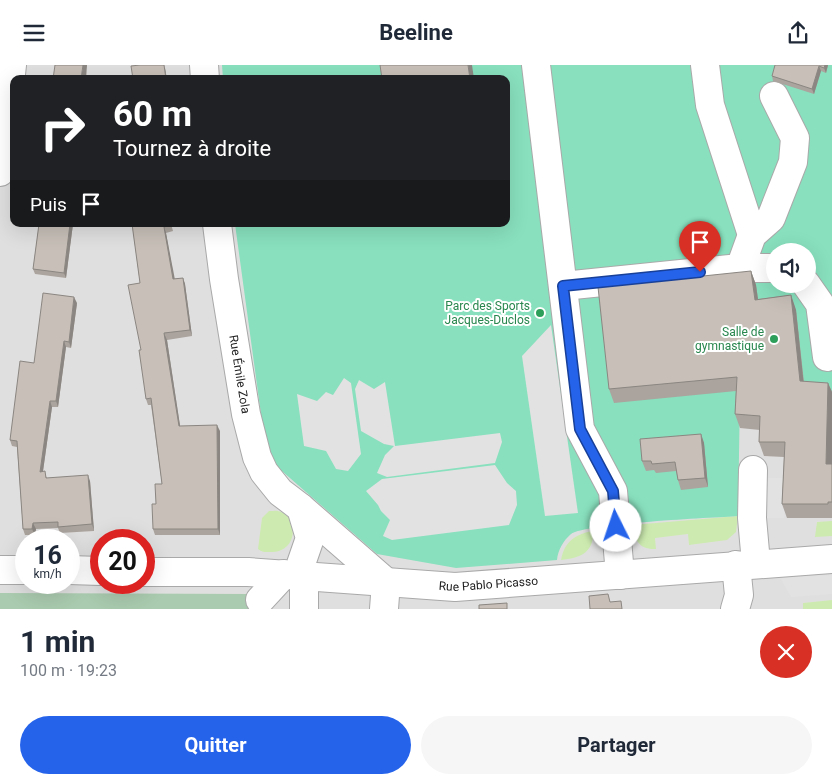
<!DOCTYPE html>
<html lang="fr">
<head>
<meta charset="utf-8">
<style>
	:root { --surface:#fff; --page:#f6f6f7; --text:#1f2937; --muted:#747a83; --accent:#2563eb }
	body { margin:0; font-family:Roboto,sans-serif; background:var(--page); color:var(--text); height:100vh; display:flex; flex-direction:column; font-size:19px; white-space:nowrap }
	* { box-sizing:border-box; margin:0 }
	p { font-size:16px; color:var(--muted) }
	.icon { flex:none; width:28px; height:28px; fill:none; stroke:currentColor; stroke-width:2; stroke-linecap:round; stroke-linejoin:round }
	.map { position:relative; height:544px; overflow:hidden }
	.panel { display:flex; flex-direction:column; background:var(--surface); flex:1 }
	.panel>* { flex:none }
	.hud { position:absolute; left:10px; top:10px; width:500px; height:152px; border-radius:10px; box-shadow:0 5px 20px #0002; background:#202124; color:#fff; overflow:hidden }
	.buttons { position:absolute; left:766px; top:178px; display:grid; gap:10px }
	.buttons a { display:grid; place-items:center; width:50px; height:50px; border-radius:50%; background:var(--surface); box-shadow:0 5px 20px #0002; font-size:25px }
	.speed { position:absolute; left:15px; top:464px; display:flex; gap:10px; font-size:25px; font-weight:700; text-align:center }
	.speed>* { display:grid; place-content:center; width:65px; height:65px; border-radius:50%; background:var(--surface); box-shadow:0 5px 20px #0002; line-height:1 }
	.speed small { font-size:12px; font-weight:400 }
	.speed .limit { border:8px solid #d22; background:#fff; color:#111 }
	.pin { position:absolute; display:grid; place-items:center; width:42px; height:42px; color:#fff; margin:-51px -21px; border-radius:50% 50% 50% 0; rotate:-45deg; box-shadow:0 0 5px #0007 }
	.pin .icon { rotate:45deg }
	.me { position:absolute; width:55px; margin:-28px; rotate:356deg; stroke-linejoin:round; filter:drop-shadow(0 0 4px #0008) }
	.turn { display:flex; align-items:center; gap:18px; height:105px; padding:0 20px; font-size:22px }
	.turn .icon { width:65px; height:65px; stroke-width:2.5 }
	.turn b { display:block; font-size:35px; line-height:42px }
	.then { display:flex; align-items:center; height:48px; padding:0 20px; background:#0003; gap:10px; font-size:19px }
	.round { display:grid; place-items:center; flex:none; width:52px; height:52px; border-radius:26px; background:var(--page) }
	.summary { display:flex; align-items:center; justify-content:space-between; height:85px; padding:0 20px }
	h1 { font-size:30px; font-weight:700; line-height:38px }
	.action { display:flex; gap:10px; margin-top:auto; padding:10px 20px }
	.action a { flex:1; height:58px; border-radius:30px; background:var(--accent); color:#fff; font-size:20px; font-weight:700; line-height:58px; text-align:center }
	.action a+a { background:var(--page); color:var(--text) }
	header { display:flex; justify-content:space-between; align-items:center; height:65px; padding:0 20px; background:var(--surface); font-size:22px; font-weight:700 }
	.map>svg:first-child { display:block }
	.residential { fill:#e0dfdf; fill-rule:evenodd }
	.grass { fill:#cdebb0 }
	.cemetery { fill:#aacbaf }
	.pitch { fill:#88e0be; fill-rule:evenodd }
	.parking { fill:#e2e2e2 }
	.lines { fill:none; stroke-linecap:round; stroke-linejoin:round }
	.minor-casing { stroke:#a9a9a9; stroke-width:30 }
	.minor { stroke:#fff; stroke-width:28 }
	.wall { fill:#aba49e }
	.shaded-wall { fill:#8b8681 }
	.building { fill:#c7bfb8; stroke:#8b8681 }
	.route-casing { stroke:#184099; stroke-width:12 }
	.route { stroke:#2563eb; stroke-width:9 }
	.leisure-dot { fill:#2e9e5b; stroke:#fff; stroke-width:2 }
	.labels { text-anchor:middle; stroke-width:4; stroke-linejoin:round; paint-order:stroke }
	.leisure-label { font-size:12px; fill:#27864d; stroke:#fff; text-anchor:end }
	.street-label { font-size:12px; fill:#222; stroke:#fff }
</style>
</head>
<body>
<header><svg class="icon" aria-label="menu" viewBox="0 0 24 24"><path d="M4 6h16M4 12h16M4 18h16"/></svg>Beeline<svg class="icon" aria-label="share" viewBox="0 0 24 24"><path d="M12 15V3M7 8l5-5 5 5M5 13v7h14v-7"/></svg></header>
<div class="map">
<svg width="832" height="544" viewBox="0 0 832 544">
	<rect width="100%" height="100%" fill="#f2efe9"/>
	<!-- residential -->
	<path class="residential" d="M0,0H832V544H0ZM14,14H506V159H14ZM775,186H808V219H775ZM26,475H69V518H26ZM101,475H144V518H101Z"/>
	<!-- grass -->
	<g class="grass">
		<path d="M269,446C273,446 277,445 281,447C299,454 297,486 273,487C267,487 262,488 258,484L262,453Z"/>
		<path d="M738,451L736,467L727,475L689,480L688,469L655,473L656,484C639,485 634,474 632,460Z"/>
		<polygon points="832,456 832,471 815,472 817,457"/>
		<path d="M593,466C594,488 580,493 561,495C564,477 575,469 593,466Z"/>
		<polygon points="832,535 832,544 803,544 803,538"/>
	</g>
	<!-- cemetery -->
	<polygon class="cemetery" points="0,528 253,529 267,544 0,544"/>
	<!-- pitch -->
	<path class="pitch" d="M222,0H832V331L740,329L738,451C711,453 587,458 571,469C563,476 558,485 557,495L456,503L377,489L267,393L235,159H506V14H223ZM775,186H808V219H775Z"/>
	<!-- parking -->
	<g class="parking">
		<polygon points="551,260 578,448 545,451 522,291"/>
		<polygon points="344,313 351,318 361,389 348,406 336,404 326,386 304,381 297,329 317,336 326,327 333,330"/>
		<polygon points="359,315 374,324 385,317 395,381 500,368 502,377 495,398 387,412 377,408 385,390 394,381 384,379 361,366 355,324"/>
		<polygon points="495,400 507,418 516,426 517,440 509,460 392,475 383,471 390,455 381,446 378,440 366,426 382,414"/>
		<polygon points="753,413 786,413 784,453 752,453"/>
		<polygon points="832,510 832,529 791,532 780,513"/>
	</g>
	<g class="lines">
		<defs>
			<g id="minor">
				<polyline points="204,0 205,14"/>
				<polyline points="536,0 580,364 613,426 620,510"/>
				<polyline points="705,0 710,40 752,170"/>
				<polyline points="0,107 12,0"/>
				<path id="s1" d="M217,159L224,214L246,349L257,392L264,407L280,427L301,443L386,517L384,544"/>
				<polyline points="740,203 775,203"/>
				<polyline points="806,219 820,239 827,292"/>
				<polyline points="563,221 740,203 752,170 771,153 793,97 795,73 774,31"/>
				<polyline points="753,405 752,453 756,498"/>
				<polyline points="0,505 26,505"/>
				<polyline points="69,505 101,506"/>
				<path id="s2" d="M144,507H248L455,522L832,494"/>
				<polyline points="300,510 301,499 310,473 301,443"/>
				<polyline points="260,535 284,509"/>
				<polyline points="304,544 304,511"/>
				<polyline points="735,544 739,530 736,500"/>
			</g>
		</defs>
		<!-- minor casing -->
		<use href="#minor" class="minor-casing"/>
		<!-- minor -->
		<use href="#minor" class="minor"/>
	</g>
	<!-- wall -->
	<g class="wall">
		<polygon points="828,0 826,8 821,6 814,29 773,16 772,11"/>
		<polygon points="39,159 73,159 66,213 35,209 33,204"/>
		<polygon points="132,159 171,159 173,166 166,168 174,214 183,213 185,219 192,271 167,275 180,361 220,366 220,470 155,470 153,464 156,439 162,419 151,340 148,340 146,334 141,285 140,218"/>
		<polygon points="751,206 756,220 758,234 791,230 796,245 804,317 828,318 832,327 832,453 787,453 782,439 784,392 764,391 759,377 760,365 740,363 735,349 736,326 614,338 609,324"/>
		<polygon points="77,238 71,283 66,282 58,342 52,342 43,406 47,413 90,416 94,466 60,468 58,463 36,464 35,470 25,470 23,464 17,382 12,381 10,375"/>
		<polygon points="701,369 704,378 708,422 681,425 678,415 676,406 656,408 654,405 646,406 642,396"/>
	</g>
	<!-- shaded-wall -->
	<g class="shaded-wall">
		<polygon points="83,0 87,0 86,14 81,14"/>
		<polygon points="164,0 165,3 167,14 166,14"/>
		<polygon points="468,0 472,0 474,14 470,14"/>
		<polygon points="825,0 828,0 826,8 824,3"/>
		<polygon points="819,1 821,6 814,29 812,24"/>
		<polygon points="70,159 73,159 66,213 64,208"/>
		<polygon points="164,162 166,168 176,220 173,214"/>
		<polygon points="751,206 756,220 760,249 755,235"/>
		<polygon points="183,213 185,219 192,271 190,265"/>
		<polygon points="791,230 796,245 805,331 800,316"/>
		<polygon points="74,232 77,238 71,283 69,277"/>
		<polygon points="164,268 167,275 181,367 179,361"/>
		<polygon points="64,276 66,282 58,342 56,336"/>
		<polygon points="828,318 832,327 832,399 826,399"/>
		<polygon points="50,336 52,342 42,413 40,407"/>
		<polygon points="217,360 220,366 220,470 218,464"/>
		<polygon points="701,369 704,378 708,422 705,413"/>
		<polygon points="88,410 90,416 94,466 92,459"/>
		<polygon points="33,458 36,464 35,470 32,464"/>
	</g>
	<!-- building -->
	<g class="building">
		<polygon points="55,0 83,0 81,14 53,14"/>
		<polygon points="140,0 164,0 166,14 133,14 131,1"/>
		<polygon points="380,0 468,0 470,14 382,14"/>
		<polygon points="775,0 825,0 824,3 819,1 812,24 772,11"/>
		<polygon points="39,159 70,159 64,208 33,204"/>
		<polygon points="132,159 170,159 171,160 164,162 173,214 183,213 190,265 164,268 179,361 217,360 218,464 153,464 152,439 156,439 155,419 162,419 151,333 146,334 139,285 141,285 128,220 140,218"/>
		<polygon points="751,206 755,235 791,230 800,316 828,318 826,399 832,399 832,437 828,437 828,439 782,439 785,377 759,377 760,351 735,349 737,312 609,324 598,222"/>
		<polygon points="43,228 74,232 69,277 64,276 56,336 50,336 40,407 45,406 46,413 88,410 92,459 58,462 58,457 33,458 32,464 23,464 17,376 10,375 20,296 34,298"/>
		<polygon points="701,369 705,413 678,415 675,397 652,399 651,396 642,396 640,374"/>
		<polygon points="608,529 610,537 621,536 622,544 590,544 589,531"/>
		<polygon points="507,538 507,544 479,544 479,540"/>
	</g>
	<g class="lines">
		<defs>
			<polyline id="route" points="616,461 613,426 580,364 563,221 700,207"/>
		</defs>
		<!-- route casing -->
		<use href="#route" class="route-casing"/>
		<!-- route -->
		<use href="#route" class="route"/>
	</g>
	<!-- markers -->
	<g class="leisure-dot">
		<circle cx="540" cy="248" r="5"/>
		<circle cx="774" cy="274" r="5"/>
	</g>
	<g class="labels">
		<!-- leisure labels -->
		<g class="leisure-label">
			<text x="530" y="245">Parc des Sports<tspan x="530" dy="14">Jacques-Duclos</tspan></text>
			<text x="764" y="271">Salle de<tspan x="764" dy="14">gymnastique</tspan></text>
		</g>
		<!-- street labels -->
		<g class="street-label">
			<text dy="4" stroke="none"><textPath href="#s1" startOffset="152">Rue Émile Zola</textPath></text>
			<text dy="4" stroke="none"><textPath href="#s2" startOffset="345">Rue Pablo Picasso</textPath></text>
		</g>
	</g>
</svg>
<div class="buttons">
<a><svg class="icon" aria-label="sound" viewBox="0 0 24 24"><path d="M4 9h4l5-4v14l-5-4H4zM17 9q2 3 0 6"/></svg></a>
</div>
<div class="speed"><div>16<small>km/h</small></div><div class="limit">20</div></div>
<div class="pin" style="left:700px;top:207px;background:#d93025"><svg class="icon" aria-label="arrive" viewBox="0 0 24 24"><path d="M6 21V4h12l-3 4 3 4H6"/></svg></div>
<svg class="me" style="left:616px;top:461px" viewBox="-20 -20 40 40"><circle r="19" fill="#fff"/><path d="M0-13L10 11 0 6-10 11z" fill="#2563eb"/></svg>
<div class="hud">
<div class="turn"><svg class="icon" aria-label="right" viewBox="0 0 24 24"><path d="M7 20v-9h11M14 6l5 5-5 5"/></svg><div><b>60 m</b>Tournez à droite</div></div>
<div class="then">Puis<svg class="icon" aria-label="arrive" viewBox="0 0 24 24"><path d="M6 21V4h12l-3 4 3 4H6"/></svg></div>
</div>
</div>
<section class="panel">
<div class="summary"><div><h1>1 min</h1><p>100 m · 19:23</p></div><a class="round" style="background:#d93025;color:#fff"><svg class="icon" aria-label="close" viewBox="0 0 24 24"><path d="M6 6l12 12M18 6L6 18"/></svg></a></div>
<div class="action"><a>Quitter</a><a>Partager</a></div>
</section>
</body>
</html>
